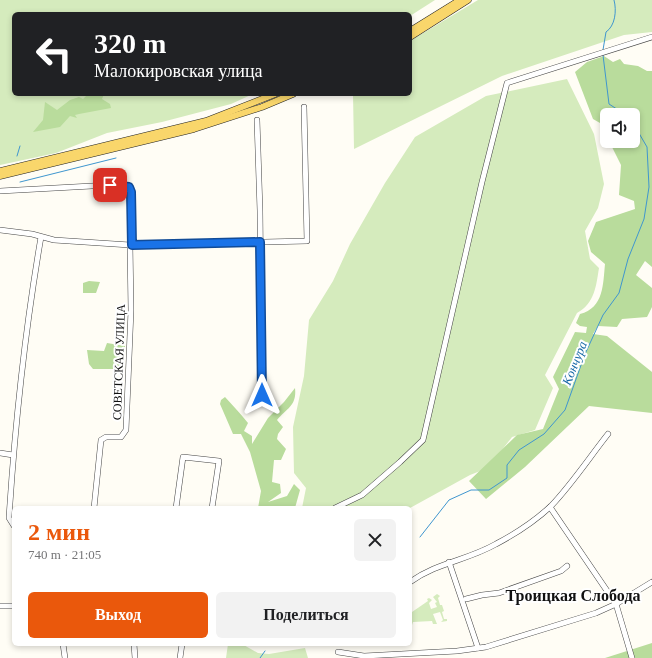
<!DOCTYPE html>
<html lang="ru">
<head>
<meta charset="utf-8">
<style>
	:root { --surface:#fff; --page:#f2f2f2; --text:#202124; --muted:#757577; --accent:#ea580c }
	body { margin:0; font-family:"Times New Roman",serif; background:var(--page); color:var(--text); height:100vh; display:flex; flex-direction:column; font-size:15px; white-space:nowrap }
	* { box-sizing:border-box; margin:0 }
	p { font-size:13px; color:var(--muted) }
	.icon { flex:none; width:22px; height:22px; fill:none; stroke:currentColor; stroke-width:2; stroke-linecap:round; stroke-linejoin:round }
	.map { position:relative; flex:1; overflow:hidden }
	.side { position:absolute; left:12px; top:506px; width:400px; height:140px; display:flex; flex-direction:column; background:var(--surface); border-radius:6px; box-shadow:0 2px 6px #0003 }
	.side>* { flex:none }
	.banner { position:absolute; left:12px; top:12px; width:400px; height:84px; border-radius:6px; box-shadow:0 2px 6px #0003; background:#202124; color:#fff; overflow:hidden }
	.controls { position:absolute; left:600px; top:108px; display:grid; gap:8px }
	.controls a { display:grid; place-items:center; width:40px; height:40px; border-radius:6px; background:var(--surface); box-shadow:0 2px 6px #0003; font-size:20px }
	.pin { position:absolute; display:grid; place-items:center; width:34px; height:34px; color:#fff; margin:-17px; border-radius:8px; box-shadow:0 2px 6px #0006 }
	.me { position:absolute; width:44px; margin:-22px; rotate:0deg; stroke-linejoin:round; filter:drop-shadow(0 0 3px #0008) }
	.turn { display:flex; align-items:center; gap:14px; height:84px; padding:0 16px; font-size:18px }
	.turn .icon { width:52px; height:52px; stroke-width:2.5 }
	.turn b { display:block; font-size:28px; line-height:34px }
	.round { display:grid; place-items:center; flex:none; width:42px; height:42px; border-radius:6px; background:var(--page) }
	.summary { display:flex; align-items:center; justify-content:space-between; height:68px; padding:0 16px }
	h1 { font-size:24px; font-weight:700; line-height:30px; color:var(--accent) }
	.primary-button { display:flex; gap:8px; margin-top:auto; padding:8px 16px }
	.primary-button a { flex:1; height:46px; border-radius:6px; background:var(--accent); color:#fff; font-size:16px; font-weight:700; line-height:46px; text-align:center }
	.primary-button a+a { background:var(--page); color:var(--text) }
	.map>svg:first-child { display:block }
	.green { fill:#d5ebbd }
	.forest { fill:#b9dc9c }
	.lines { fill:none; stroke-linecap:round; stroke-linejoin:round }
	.stream { stroke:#3f96cf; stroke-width:1 }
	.minor-casing { stroke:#444; stroke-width:6 }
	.major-casing { stroke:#222; stroke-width:7 }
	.minor { stroke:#fff; stroke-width:5 }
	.major { stroke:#f9d66b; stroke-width:6 }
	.route-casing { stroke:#114b97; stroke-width:10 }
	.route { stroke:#1a73e8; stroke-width:7 }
	.labels { text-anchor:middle; stroke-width:4; stroke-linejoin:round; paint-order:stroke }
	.street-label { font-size:12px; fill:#111; stroke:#fff }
	.water-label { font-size:13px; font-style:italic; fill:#1768a6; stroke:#fff }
	.district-label { font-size:16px; font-weight:bold; fill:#111; stroke:#fff }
</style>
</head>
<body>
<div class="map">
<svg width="652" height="658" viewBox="0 0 652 658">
	<rect width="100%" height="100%" fill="#fffdf5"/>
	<!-- green -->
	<g class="green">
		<polygon points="0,0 435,0 410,16 410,14 14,14 14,94 253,94 231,104 162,122 107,133 56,153 0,165"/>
		<polygon points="478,0 652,0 652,32 624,35 502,76 354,149 353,94 410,94 410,41"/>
		<path d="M567,79L594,134L604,184L598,208L585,231L590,259L599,268C596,286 595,303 577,313L545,375L553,388L535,430L512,437L488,468L470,475L410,508H302L306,488L294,473L293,427L304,376L309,320L333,281L350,244L385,183L415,137L486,96Z"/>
		<polygon points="437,594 440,596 438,598 440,605 442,605 444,611 442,612 444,619 447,619 447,621 441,622 443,620 440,612 433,614 437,624 433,624 432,621 413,622 412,625 412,622 410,622 412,613 410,611 412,612 428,601 427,599 429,598 432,600 429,603 431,609 437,607 435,603 437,602 433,597"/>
		<polygon points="228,644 242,644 258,653 269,654 305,648 308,658 226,658"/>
	</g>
	<!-- forest -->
	<g class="forest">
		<path d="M604,56L613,62L620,59L624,64L638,66L647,71H652V267L645,261L636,275L652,288V307L647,317L622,319L617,327L598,326L593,334L607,336L652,372V413L589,406L525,467L486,499L469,481L517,435L543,429L559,389L553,377L575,332L586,333L587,327L580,326L576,323L580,314C604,308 603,284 605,264L591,252L588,241L596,222L635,209L634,201L619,195L621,165L609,141H633V115H607V137L600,123L593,119L575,72L587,62Z"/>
		<polygon points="88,94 104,94 102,99 110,104 111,108 79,114 75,115 77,118 70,116 60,127 33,132 43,120 45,102 57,110 70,100 79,97 83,99"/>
		<polygon points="89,281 100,282 96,293 83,293 83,283"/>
		<polygon points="107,343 125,346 124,369 93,369 89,364 87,350 104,351"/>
		<path d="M295,388C297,406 287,408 277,420L283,427L278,434L277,439L286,449L281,460H274L272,482L280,484L281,493L268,502L287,496L294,484L300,490L295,508H258L261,491L250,452L241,434H233L220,404L221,400L225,397C233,406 241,414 248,423L244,431L252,436V444L268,418L284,402Z"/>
		<polygon points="652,643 652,658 605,658"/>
	</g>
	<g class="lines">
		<!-- stream -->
		<g class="stream">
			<path d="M603,50L606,32C615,26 617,11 614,0"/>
			<polyline points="603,55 609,104 626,115"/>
			<polyline points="17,156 20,146"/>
			<polyline points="20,182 116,158"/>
			<polyline points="420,537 449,500 471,490 489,490 507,478 507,465 519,450 544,434 565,410 585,354 603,315 619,293 628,259 644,219 649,187 647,147 633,123"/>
			<polyline points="260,658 265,651"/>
		</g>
		<defs>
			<g id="minor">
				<polyline points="257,120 260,211 262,395"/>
				<polyline points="0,191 110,185 129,187 131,192 132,245"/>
				<polyline points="0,230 32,234 54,240 130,245 307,241 304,107"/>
				<polyline points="0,453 13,455"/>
				<polyline points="550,507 616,604 632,658"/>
				<polyline points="94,508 101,440 106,437 121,437 126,430 131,310 130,245"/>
				<polyline points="176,508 183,457 219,461 212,508"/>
				<polyline points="335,508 362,495 400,462 423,440 482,182 507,83 652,37"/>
				<path d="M14,526L9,518C15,424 25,330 41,237"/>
				<polyline points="449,562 478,648"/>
				<path d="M410,582C438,562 466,561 496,544C515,534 535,521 551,506C572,484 589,458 608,434"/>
				<polyline points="466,599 482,595 499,593 561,571 567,566"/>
				<polyline points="0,606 14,606"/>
				<polyline points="63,644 65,658"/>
				<polyline points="134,644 135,658"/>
				<polyline points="338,652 364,656 457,651 486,647 596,613 616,604 652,582"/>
				<polyline points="180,658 182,644"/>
			</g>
			<g id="major">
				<polyline points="410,31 460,0"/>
				<polyline points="410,37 468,0"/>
				<polyline points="0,171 206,121 275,94"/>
				<polyline points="0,176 194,129 262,107 293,94"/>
			</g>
		</defs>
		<!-- minor casing -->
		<use href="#minor" class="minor-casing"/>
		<!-- major casing -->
		<use href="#major" class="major-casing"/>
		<!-- minor -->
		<use href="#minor" class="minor"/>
		<!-- major -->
		<use href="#major" class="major"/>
	</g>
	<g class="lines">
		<defs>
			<polyline id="route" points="110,185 129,187 131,192 132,245 260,242 262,395"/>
		</defs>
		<!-- route casing -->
		<use href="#route" class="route-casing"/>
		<!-- route -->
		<use href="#route" class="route"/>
	</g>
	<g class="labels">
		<!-- street labels -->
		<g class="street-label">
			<text transform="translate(119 362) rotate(-88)" y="4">СОВЕТСКАЯ УЛИЦА</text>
		</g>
		<!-- water labels -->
		<g class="water-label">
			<text transform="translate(574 363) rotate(-68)" y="5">Кончура</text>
		</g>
		<!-- district labels -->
		<g class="district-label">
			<text x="573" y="601">Троицкая Слобода</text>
		</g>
	</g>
</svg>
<div class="controls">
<a><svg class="icon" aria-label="sound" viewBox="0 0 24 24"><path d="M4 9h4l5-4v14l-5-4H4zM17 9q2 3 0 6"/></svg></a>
</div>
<div class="pin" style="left:110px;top:185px;background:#d93025"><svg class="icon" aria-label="arrive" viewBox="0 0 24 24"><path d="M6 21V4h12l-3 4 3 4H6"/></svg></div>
<svg class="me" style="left:262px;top:395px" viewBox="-20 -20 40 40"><path d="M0-17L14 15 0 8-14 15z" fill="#1a73e8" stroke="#fff" stroke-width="4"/></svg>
<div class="banner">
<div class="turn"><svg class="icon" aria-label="left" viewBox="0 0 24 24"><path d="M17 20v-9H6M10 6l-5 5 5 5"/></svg><div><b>320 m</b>Малокировская улица</div></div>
</div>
<section class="side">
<div class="summary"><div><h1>2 мин</h1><p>740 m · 21:05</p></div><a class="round"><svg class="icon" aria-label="close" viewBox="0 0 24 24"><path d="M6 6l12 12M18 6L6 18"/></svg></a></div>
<div class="primary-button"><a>Выход</a><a>Поделиться</a></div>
</section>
</div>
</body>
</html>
